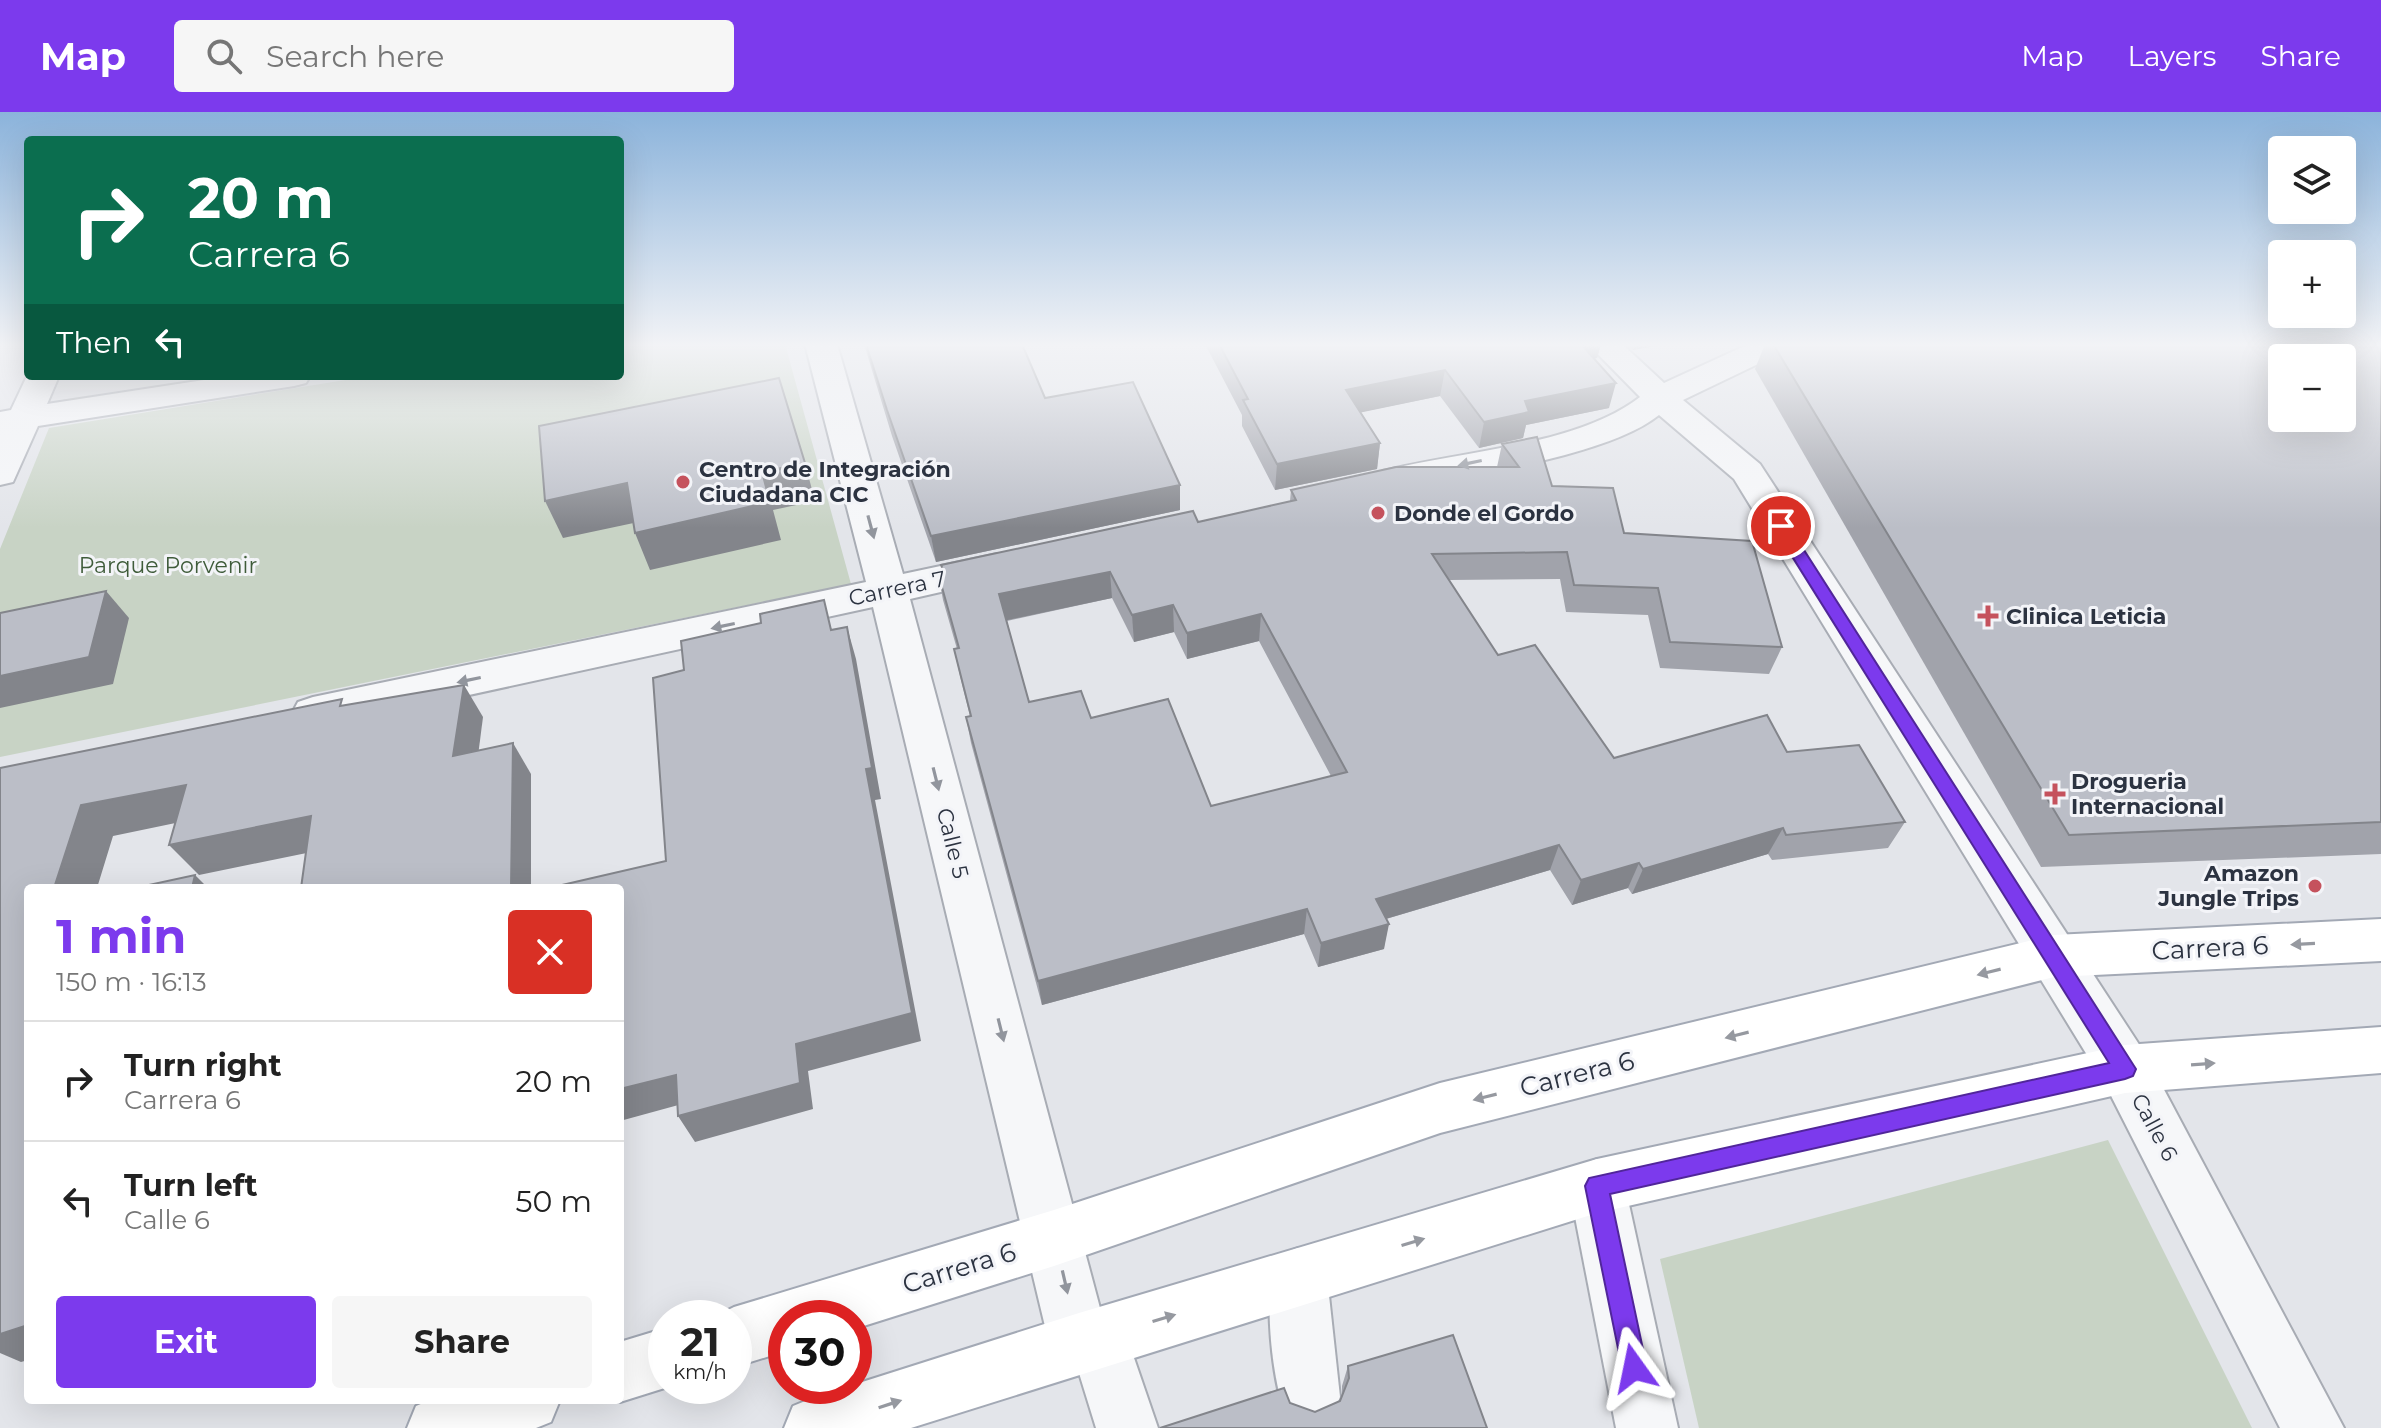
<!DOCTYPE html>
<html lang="en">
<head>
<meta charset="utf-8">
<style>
	:root { --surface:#fff; --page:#f6f6f6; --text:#222; --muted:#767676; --line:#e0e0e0; --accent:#7c3aed }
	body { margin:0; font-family:Montserrat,sans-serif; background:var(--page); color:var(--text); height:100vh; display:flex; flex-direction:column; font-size:30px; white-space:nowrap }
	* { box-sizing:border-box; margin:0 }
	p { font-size:26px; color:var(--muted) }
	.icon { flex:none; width:44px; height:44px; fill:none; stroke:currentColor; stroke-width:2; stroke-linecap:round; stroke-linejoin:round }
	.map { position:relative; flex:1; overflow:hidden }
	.drawer { position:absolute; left:24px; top:772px; width:600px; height:520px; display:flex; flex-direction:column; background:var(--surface); border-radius:8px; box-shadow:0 8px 32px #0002 }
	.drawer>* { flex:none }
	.guide { position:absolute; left:24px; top:24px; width:600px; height:244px; border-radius:8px; box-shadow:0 8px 32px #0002; background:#0b6e4f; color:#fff; overflow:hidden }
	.controls { position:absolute; left:2268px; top:24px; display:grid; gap:16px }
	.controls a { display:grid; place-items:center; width:88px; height:88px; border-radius:8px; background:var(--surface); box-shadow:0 8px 32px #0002; font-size:40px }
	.speed { position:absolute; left:648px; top:1188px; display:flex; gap:16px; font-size:40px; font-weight:700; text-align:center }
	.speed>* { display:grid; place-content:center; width:104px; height:104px; border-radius:50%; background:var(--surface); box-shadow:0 8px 32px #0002; line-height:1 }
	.speed small { font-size:20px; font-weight:400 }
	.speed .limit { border:12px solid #d22; background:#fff; color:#111 }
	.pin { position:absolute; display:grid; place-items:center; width:68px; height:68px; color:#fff; margin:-34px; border:4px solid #fff; border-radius:50%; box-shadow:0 2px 8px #0007 }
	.me { position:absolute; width:88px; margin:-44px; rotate:348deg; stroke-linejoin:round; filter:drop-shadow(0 0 6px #0008) }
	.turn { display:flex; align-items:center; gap:28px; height:168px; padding:0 32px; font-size:36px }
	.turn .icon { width:104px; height:104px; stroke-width:2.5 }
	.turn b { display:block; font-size:56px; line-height:68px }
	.then { display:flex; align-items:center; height:76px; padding:0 32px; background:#0003; gap:16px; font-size:30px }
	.round { display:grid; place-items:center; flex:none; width:84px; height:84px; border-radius:8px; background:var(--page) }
	.summary { display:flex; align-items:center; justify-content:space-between; height:136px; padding:0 32px }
	h1 { font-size:48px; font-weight:700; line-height:60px; color:var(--accent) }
	.button { display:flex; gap:16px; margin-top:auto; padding:16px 32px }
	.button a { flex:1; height:92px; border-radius:8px; background:var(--accent); color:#fff; font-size:32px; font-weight:700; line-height:92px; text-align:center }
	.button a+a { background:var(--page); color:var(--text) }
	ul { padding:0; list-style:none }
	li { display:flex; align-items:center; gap:24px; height:120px; padding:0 32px; border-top:2px solid var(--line) }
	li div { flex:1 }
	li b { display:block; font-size:30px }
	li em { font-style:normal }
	header { display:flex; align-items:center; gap:48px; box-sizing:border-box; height:112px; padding:0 40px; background:var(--accent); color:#fff }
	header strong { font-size:38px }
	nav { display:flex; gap:44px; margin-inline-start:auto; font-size:28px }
	.search { width:560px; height:72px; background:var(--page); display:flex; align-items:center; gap:20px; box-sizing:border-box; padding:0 28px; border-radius:8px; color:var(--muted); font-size:30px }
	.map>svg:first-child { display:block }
	.green { fill:#c8d3c5 }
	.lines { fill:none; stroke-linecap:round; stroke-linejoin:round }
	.minor-casing { stroke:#a8acb4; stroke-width:4 }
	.major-casing { stroke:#a3a9b5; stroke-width:4 }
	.minor { fill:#f6f7f9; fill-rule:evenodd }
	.major { fill:#fff; fill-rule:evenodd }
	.wall { fill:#a1a3ab; fill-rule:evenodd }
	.shaded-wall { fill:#83858b }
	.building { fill:#bbbec7; stroke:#83858b; stroke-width:2; fill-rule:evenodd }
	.oneway { fill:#91959d }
	.oneway2 { fill:#9699a0 }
	.route { fill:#7c3aed; stroke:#51269a; stroke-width:2 }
	.poi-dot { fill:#c5525d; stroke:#f3f4f8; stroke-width:3 }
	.labels { text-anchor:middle; stroke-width:6; stroke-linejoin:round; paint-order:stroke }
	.poi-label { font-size:22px; font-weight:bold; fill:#2c3341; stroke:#f3f4f8; text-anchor:start }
	.park-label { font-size:22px; fill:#3f5c3a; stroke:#f3f4f8 }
	.street-label { font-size:22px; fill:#2c3341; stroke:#f3f4f8 }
	.near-street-label { font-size:26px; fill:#2c3341; stroke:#f3f4f8 }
</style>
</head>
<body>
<header>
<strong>Map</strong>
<div class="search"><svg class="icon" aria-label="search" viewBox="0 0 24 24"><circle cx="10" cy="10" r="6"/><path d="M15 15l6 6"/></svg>Search here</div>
<nav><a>Map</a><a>Layers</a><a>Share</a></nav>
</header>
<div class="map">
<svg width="2381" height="1316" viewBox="0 0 2381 1316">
	<rect width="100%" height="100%" fill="#e3e5ea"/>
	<!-- green -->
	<g class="green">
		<polygon points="620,232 785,232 851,472 0,645 0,437 49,316 370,264 620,264"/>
		<polygon points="2108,1028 2252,1316 1699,1316 1660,1147"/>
	</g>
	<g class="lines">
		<defs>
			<g id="minor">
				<polygon points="805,232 837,232 903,462 997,442 1011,446 1016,455 1011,464 910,487 1100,1196 1120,1205 1158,1316 1096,1316 1079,1261 1058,1252 1049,1231 873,495 313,617 298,612 292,601 298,590 313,585 866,470"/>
				<path d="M1588,232H1622L1664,271L1749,232H1790L1785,239L1683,288L1760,352L2144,940L2344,1316H2280L2106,974L1734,367L1659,303C1607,345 1465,363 1396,378L1383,375L1378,367L1383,359C1460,339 1577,334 1640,285Z"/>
				<polygon points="28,262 59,264 47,292 230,264 310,264 306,271 294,274 38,314 13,370 0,373 0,300 11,298"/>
				<polygon points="1597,1047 1617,1055 1625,1074 1678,1316 1616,1316 1569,1074 1577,1055"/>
				<path d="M1298,1136L1319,1144L1327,1165L1340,1285L1331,1307L1309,1316L1287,1307C1272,1270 1262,1181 1277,1144Z"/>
			</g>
			<g id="major">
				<polygon points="2381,807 2381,849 2054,865 1440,1021 1054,1154 854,1217 854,1206 786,1206 786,1239 734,1255 734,1206 712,1206 734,1195 1054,1098 1440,971 2054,823"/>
				<polygon points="2381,915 2381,961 2125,981 1597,1101 911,1316 784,1316 793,1294 815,1285 1079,1201 1597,1047 2125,933"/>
				<polygon points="666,1216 666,1274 671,1274 620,1290 614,1288 620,1288 620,1230"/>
				<polygon points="430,1288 560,1288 551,1310 536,1316 407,1316 416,1294"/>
			</g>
		</defs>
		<!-- minor casing -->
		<use href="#minor" class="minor-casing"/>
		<!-- major casing -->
		<use href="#major" class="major-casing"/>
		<!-- minor -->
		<use href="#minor" class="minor"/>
		<!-- major -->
		<use href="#major" class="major"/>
	</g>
	<!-- wall -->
	<g class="wall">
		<polygon points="864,232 1022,232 1045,286 1180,373 1180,398 936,450 892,324"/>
		<polygon points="1205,232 1601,232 1597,246 1595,246 1609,296 1526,313 1523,326 1479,336 1440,284 1361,300 1380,331 1377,357 1275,378 1242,314 1242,303"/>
		<polygon points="1625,232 1666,232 1633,238"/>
		<polygon points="1765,232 2381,232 2381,742 2041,755 1755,257"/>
		<path d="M1502,332L1552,374L1624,421L1782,535L1769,562L1660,556L1648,503L1566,500L1560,467L1449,468L1498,543L1614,646L1787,640L1905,710L1888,736L1772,748L1768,742L1632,782L1628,776L1572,793L1550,758L1386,807L1384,837L1318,855L1304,822L1042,893L971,631L966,605L970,604L960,564L954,537H957L943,488L938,461L943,460L941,453L1198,410L1290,389L1291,378L1497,355ZM1112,486L1134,530L1174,520L1187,547L1259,529L1331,664L1211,694L1091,606L1029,590L1007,509Z"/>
		<polygon points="1348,1254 1487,1316 1160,1316 1290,1291 1315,1300 1340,1289 1342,1282 1342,1274"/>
	</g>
	<!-- shaded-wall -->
	<g class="shaded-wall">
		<polygon points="1575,232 1601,232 1597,246 1570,252"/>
		<polygon points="1635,232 1666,232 1633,238"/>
		<polygon points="1445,258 1440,284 1344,304 1346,278"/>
		<polygon points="1616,271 1609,296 1526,313 1523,326 1479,336 1484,310 1525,289"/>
		<polygon points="1380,331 1377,357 1275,378 1277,352"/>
		<polygon points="805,351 815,389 773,398 781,428 650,458 635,421 762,360"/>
		<polygon points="627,371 643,409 563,426 545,389"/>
		<polygon points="1180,373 1180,398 936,450 931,424"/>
		<polygon points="1110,460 1112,486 1003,509 999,482"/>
		<polygon points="106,479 129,506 113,572 0,596 0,564"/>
		<polygon points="1173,493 1174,520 1134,530 1132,503"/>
		<polygon points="1261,502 1259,529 1187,547 1187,521"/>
		<polygon points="847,515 856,547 881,687 875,688 921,929 808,959 813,997 695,1030 678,1004 796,932 866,657"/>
		<polygon points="464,573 483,605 474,675 453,644"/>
		<polygon points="513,631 531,662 531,776 511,776"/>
		<polygon points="186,673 214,703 113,724 97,776 54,776 81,693"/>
		<polygon points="311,704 336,735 199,763 169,733"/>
		<polygon points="1783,716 1768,742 1632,782 1643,757"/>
		<polygon points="1559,733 1550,758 1372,811 1376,787"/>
		<polygon points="1639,751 1628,776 1572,793 1581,768"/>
		<polygon points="195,763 208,776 192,776"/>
		<polygon points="1307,797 1304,822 1042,893 1038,869"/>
		<polygon points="1389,812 1384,837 1318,855 1321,831"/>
		<polygon points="676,963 693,989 620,1009 620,977"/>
		<polygon points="28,1213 28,1248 21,1250 0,1241 0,1222"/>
	</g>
	<!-- building -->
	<g class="building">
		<polygon points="866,232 1022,232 1045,286 1133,270 1180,373 931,424 887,298"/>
		<polygon points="1219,232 1581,232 1616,271 1525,289 1529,300 1484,310 1445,258 1346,278 1380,331 1277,352 1243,288 1248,287"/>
		<path d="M1773,232H2381V710L2069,723ZM2282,246H2342V306H2282Z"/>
		<polygon points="779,266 805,351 762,360 770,390 635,421 627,371 545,389 539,314"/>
		<path d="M1537,325L1552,374L1613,376L1624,421L1752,429L1782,535L1670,530L1658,476L1574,473L1567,440L1432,442L1498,543L1535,533L1614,646L1767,603L1787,640L1859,633L1905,710L1786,723L1783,716L1643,757L1639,751L1581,768L1559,733L1376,787L1389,812L1321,831L1307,797L1038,869L966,605L971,604L954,537L959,536L938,461L944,460L941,453L1193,399L1198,410L1296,388L1291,378L1396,355H1519L1502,332ZM1110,460L1132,503L1173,493L1187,521L1261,502L1347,660L1211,694L1168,587L1091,606L1081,579L1029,590L999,482Z"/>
		<polygon points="106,479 89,545 0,564 0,501"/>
		<polygon points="824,488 831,518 847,515 872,656 866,657 912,901 796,932 800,971 678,1004 676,963 620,977 620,776 549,776 666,749 653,566 684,558 681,529 761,511 760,502"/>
		<polygon points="464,573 453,644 513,631 511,776 301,776 311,704 169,733 186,673 81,693 54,776 28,776 28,1213 0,1222 0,656 342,587 340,594"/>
		<polygon points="195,763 192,776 135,776"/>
		<polygon points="1453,1223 1487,1316 1160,1316 1284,1276 1290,1291 1315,1300 1340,1289 1349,1266 1348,1254"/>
	</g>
	<!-- one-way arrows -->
	<defs><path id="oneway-solid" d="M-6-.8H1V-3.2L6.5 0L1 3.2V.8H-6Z" transform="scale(2)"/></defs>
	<g class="oneway">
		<use href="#oneway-solid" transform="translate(1470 351) rotate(168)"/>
		<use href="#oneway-solid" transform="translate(871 415) rotate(75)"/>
		<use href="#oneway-solid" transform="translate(723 514) rotate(168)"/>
		<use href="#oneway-solid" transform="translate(469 568) rotate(168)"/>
		<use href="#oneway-solid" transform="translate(936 667) rotate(76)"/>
		<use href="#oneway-solid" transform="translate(1001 918) rotate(76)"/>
		<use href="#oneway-solid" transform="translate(1065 1170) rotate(77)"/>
	</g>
	<g class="oneway2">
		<use href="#oneway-solid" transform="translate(2303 832) rotate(177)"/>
		<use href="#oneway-solid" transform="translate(1989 860) rotate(166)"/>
		<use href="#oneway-solid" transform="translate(1737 923) rotate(166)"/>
		<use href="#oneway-solid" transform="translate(2203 952) rotate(-4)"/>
		<use href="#oneway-solid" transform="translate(1485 985) rotate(166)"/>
		<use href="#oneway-solid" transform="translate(1413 1130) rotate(-17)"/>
		<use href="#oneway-solid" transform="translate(1164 1206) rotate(-17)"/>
		<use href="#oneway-solid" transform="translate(890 1292) rotate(-18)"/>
	</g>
	<!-- sky -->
	<linearGradient id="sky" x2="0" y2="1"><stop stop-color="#8bb3db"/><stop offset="0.56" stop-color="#f2f3f6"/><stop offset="1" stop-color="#f2f3f6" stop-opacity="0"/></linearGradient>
	<rect width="2381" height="416" fill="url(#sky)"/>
	<!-- route -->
	<polygon class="route" points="1781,409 1786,410 2136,957 2133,964 2125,967 1610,1082 1647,1256 1643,1264 1634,1268 1626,1264 1622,1256 1585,1074 1589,1066 2109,951 1773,414"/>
	<!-- markers -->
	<g class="poi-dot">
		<circle cx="683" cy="370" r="8"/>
		<circle cx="1378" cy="401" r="8"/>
		<path d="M1984 492h8v8h8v8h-8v8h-8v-8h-8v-8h8z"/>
		<path d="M2051 670h8v8h8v8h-8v8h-8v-8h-8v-8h8z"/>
		<circle cx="2315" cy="774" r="8"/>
	</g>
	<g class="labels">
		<!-- poi labels -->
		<g class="poi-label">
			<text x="699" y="365">Centro de Integración<tspan x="699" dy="25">Ciudadana CIC</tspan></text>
			<text x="1394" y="409">Donde el Gordo</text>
			<text x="2006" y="512">Clinica Leticia</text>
			<text x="2071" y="677">Drogueria<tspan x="2071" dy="25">Internacional</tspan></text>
			<text x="2299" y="769" text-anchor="end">Amazon<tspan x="2299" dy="25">Jungle Trips</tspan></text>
		</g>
		<!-- park labels -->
		<g class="park-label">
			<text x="168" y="461">Parque Porvenir</text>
		</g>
		<!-- street labels -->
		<g class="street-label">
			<text transform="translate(897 476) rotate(-12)" y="8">Carrera 7</text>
			<text transform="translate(953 731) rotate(76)" y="8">Calle 5</text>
			<text transform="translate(2155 1015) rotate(62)" y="8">Calle 6</text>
		</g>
		<!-- near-street labels -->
		<g class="near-street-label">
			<text transform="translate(2210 836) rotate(-3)" y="9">Carrera 6</text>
			<text transform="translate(1577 962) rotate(-14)" y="9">Carrera 6</text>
			<text transform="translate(959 1156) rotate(-17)" y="9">Carrera 6</text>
		</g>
	</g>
</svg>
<div class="controls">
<a><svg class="icon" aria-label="layers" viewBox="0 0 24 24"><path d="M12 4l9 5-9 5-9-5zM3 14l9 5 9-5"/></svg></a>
<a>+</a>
<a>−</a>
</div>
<div class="speed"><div>21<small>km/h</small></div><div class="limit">30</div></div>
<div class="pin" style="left:1781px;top:414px;background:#d93025"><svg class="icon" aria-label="arrive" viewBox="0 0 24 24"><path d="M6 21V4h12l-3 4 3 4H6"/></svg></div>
<svg class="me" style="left:1634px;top:1256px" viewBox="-20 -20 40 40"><path d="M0-17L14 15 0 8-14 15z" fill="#7c3aed" stroke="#fff" stroke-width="4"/></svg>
<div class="guide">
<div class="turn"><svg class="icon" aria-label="right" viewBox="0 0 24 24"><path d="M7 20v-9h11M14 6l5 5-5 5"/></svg><div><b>20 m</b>Carrera 6</div></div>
<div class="then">Then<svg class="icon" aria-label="left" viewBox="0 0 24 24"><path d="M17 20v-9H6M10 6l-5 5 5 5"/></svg></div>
</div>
<section class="drawer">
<div class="summary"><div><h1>1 min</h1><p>150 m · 16:13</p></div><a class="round" style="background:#d93025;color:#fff"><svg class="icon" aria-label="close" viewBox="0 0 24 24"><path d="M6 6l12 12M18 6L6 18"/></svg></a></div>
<ul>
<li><svg class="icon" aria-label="right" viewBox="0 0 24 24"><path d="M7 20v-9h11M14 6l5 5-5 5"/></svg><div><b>Turn right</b><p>Carrera 6</p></div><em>20 m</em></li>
<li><svg class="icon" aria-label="left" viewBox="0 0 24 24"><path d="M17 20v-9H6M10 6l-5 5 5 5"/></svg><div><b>Turn left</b><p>Calle 6</p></div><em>50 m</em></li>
</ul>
<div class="button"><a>Exit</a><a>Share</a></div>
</section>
</div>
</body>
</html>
